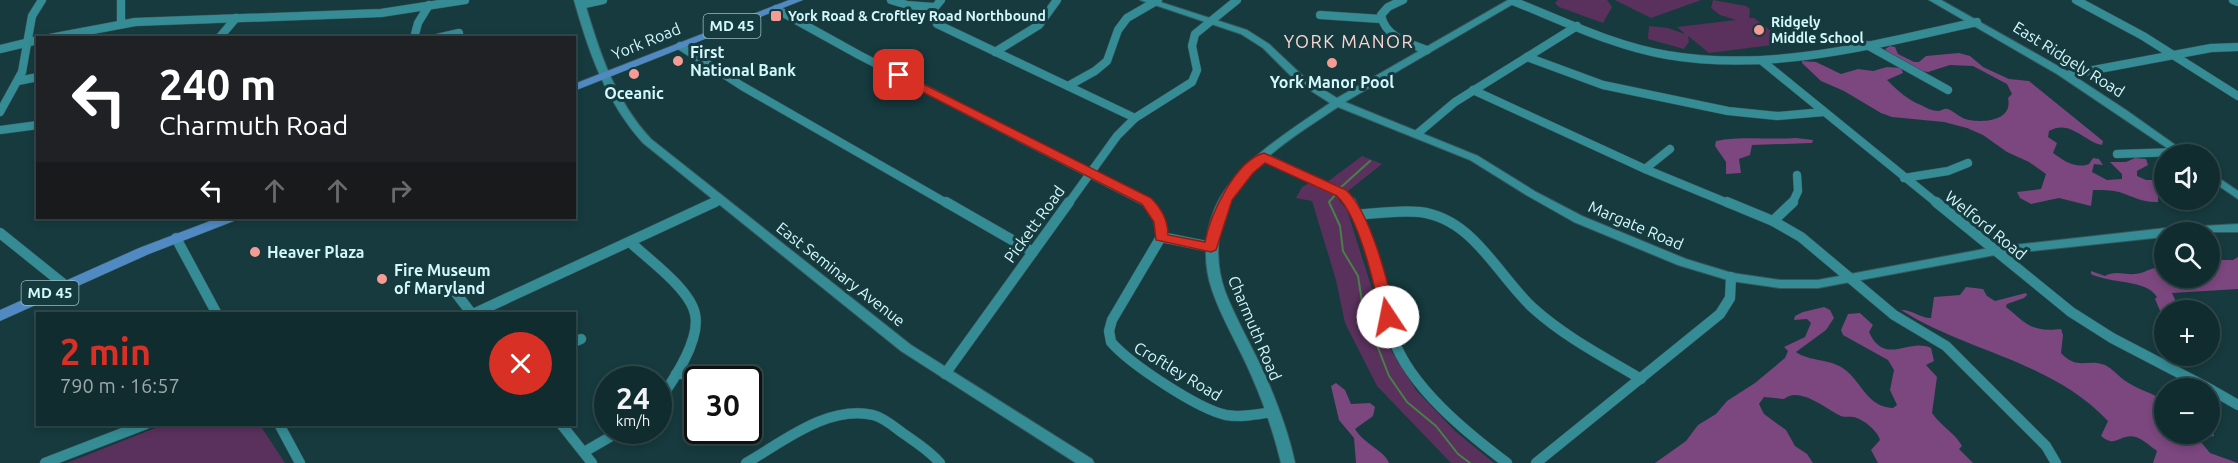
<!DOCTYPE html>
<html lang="en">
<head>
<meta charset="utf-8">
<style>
	:root { --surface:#102c2e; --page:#1e383a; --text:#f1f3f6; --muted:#9ca7aa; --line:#30484a; --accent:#d93025 }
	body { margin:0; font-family:Ubuntu,sans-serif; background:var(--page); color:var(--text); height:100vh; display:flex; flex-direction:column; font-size:22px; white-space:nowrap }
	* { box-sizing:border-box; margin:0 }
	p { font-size:20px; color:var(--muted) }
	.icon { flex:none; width:33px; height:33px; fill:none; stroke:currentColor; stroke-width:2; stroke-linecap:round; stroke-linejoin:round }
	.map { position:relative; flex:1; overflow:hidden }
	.panel { position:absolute; left:36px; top:312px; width:540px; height:114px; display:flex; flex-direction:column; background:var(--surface); border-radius:0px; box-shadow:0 3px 9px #0003,0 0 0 2px var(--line) }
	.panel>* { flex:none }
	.top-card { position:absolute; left:36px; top:36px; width:540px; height:183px; border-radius:0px; box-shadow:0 3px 9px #0003,0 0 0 2px var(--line); background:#202124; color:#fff; overflow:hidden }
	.controls { position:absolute; left:2154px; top:144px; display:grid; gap:12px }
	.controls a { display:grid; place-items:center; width:66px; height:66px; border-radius:50%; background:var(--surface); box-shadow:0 3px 9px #0003,0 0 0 2px var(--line); font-size:30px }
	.speed { position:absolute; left:594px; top:366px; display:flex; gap:12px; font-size:30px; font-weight:700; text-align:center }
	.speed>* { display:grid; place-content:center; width:78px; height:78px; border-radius:50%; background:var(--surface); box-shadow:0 3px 9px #0003,0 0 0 2px var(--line); line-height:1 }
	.speed small { font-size:15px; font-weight:400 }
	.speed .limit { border:3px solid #111; border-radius:9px; background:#fff; color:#111 }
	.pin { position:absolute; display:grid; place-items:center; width:51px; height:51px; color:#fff; margin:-26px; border-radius:12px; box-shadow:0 3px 9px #0006 }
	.me { position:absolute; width:66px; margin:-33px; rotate:349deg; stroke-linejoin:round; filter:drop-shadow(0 0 4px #0008) }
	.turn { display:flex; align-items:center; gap:21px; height:126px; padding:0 24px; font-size:27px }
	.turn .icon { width:78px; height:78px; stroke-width:2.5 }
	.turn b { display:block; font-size:42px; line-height:51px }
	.lanes { display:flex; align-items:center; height:57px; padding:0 24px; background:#0003; justify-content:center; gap:30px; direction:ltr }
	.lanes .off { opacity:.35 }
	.round { display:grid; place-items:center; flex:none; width:63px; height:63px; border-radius:32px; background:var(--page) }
	.head { display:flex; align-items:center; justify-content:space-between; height:102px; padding:0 24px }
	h1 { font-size:36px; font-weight:700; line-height:45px; color:var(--accent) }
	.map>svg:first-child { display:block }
	.green { fill:#5a315c }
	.forest { fill:#7b477e }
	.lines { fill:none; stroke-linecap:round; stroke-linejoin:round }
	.stream { stroke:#468149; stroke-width:2 }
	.street-far1-casing { stroke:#36585c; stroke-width:9 }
	.street-casing { stroke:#36585c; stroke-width:11 }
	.secondary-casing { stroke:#36585c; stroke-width:2 }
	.primary-casing { stroke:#36585c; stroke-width:1 }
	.street-far1 { stroke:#358c95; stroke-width:8 }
	.street { stroke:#358c95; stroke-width:10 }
	.secondary { fill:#358c95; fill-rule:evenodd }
	.primary { fill:#518ac3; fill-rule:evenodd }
	.route { fill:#d93025; stroke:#8d1f18; stroke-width:1.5 }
	.poi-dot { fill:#f59c94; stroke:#163a3e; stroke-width:2 }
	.labels { text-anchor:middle; stroke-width:6; stroke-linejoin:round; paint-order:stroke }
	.far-poi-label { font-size:14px; font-weight:bold; fill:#d1f8fd; stroke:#163a3e; text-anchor:start }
	.shield { fill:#163a3e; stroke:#99bfc4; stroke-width:1.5 }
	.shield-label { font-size:15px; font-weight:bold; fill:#d1f8fd }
	.street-label { font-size:16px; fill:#d1f8fd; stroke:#163a3e }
	.poi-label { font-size:16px; font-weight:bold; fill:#d1f8fd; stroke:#163a3e; text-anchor:start }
	.neighbourhood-label { font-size:18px; letter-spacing:1.5px; fill:#f9d6d2; stroke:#163a3e }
</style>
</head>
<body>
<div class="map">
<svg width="2238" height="463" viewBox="0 0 2238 463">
	<rect width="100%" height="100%" fill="#163a3e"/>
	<!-- green -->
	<g class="green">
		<polygon points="1558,0 1607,0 1612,7 1603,23 1559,7 1555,3"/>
		<polygon points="1615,0 1701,0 1651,18"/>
		<polygon points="1713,0 1746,6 1750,9 1749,18 1754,18 1787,43 1709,53 1688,36 1689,42 1684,49 1648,39 1649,26 1668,28 1685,34 1677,27 1736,20 1720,15 1711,8"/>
		<polygon points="1362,156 1382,164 1338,199 1347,210 1392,352 1416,390 1455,431 1494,463 1451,463 1377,386 1345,323 1336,280 1312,201 1296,198 1302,187 1310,183 1319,188"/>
		<polygon points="163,425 260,425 285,463 67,463"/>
	</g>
	<!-- forest -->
	<g class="forest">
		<path d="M1890,46L1895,47L1898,54L1914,62H1919L1926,56L1959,53L1970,56L1983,67L2009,79L2029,81L2103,141L2102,145C2083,141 2070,119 2049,131L2048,137L2057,143L2053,153C2064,161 2076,169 2089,164L2093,158L2099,159L2103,165L2094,164L2092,172L2107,180L2122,179V174L2110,162H2126L2135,158L2146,159L2148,165L2137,171V176L2146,180H2164V195L2158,197V202C2143,203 2132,196 2119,192C2111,190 2101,190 2093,190L2091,206L2059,198L2031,204L2020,198L2017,192L2041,189L2046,174L2029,162L2007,152L1983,135L1967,128L1944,122L1892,117L1881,113L1844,91L1821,81L1802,63V61L1816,62L1841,74L1858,69L1873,71L1887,67L1901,68L1903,73L1887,80C1897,90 1908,100 1921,105C1926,108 1933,111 1939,111C1943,110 1944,108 1948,109C1955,112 1961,119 1969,120C1986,123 2013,120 2008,98L2012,94L2007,84L1973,66L1950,65L1928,72L1922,71L1887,51L1885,49Z"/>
		<path d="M1796,138L1813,140L1812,143L1752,145L1750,155L1739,159L1741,173L1726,174V162L1715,146L1716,141C1742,136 1769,140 1796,138Z"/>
		<path d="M2238,257V289L2172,293L2177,304L2187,310H2164V320L2155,299L2157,297C2146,279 2111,284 2091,274V271L2105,276C2115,270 2124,275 2135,274C2147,273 2150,266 2164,268V278H2210V269L2213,268L2216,260H2233Z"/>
		<path d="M1966,287L1983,289L1987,296L1995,301L2026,293L2027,295L2024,298L2007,304L2006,307C2028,325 2031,332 2061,329L2063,335L2061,353C2078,371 2087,358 2105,365C2112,368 2119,377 2127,382C2139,390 2153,393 2164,401V434H2210V423L2213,426L2214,436L2202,438L2200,441L2210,453L2238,463H2153L2157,451C2150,446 2144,440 2136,437C2120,433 2116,449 2101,436L2108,421C2050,360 1969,353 1901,310C1913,310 1920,318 1931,318L1934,297L1960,295Z"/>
		<path d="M1824,307L1830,310L1834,318L1826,330L1796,352C1810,362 1829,358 1844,369C1862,382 1867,407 1893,408L1897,405L1890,390L1894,370L1888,360L1843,335L1841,330L1848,314L1860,313L1873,325L1869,332C1885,367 1909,337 1931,348L1934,361L1926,365L1937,377L1932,413C1941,426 1956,434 1962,446L1959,449L1973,463H1878L1871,450L1880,440C1878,431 1862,418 1853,417C1848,416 1844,418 1839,415C1825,408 1799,386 1784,399L1764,397L1759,404L1764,414L1786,430L1795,446L1807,454L1813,463H1655L1686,441L1698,425L1716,414L1727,401L1755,383L1785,358L1788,351L1784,347L1805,337L1811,323L1807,319L1794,320L1795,316L1803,312Z"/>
		<path d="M1336,383L1345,390L1351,404L1370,403L1375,407L1373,416L1355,429C1364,444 1385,451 1389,463H1356L1354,438L1339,420L1331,386Z"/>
	</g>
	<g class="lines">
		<!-- stream -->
		<g class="stream">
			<polyline points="1339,189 1370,161"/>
			<polyline points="1336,194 1329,202 1340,226 1343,251 1358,276 1362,302 1372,322 1377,345 1389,376 1407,402 1436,426 1458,454 1470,463"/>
		</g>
		<defs>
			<g id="street-far1">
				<polyline points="121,0 121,23"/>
				<polyline points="891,0 907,5 933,7"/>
				<polyline points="941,0 932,11 937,24 1135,118"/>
				<path d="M1403,0L1388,7L1381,15C1385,37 1408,43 1427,50"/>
				<polyline points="2076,0 2143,36 2238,96"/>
				<polyline points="2233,0 2238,2"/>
				<path d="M1513,1C1563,21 1614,46 1667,55C1772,73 1876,44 1977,22"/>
				<polyline points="580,5 603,0"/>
				<polyline points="776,9 859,55 1149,204"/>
				<polyline points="1320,15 1381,19"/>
				<polyline points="50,38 135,22 381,13 465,0"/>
				<polyline points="219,38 236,18"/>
				<polyline points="414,38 418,23 429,5"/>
				<polyline points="437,38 459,33"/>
				<polyline points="1867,45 1948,90"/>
				<polyline points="680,46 742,86 948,204"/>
				<polyline points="0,49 38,40"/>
				<polyline points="995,52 1039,25 1057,0"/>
				<polyline points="1527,57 1603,85 1728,111 1777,116 1824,112"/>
				<polyline points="1762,61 1938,204"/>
				<polyline points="2067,75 2211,48 2238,47"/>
				<polyline points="18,81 38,77"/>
				<polyline points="1068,86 1095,71 1107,61 1118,30 1127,18 1158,0"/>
				<polyline points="1473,90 1645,169 1730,204"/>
				<polyline points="0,112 22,72 32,16 42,0"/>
				<polyline points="0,130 38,125"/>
				<polyline points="1417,134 1455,102 1577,26"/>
				<polyline points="2117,154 2178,152"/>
				<polyline points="1264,157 1341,193 1351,204"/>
				<polyline points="1645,169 1670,149"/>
				<polyline points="1904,178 1948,171 1968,163"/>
				<polyline points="712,204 720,200"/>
				<polyline points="1068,204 1117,136 1135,118 1192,82 1197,70 1192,46 1195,34 1237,0"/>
				<polyline points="1792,204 1798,191 1797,175"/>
			</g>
			<g id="street">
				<polyline points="946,202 1033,252"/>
				<path d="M1147,202L1158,218L1161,237L1112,320L1109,331L1111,342C1130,364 1198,409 1226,415C1242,418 1258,414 1273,412"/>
				<path d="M1351,202C1364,228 1375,256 1381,284C1386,302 1388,321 1393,338C1410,387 1467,433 1507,463"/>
				<polyline points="1727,202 1773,221 1801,237 1894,315 1946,346 2046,446 2056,463"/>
				<polyline points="1936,202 2071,312 2112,338 2208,388"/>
				<path d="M1356,215C1377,213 1399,210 1420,212C1474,219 1497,275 1533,308C1565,337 1604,357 1641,379"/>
				<polyline points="1773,221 1793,202"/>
				<polyline points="0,233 66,286"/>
				<polyline points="1161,237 1211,247"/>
				<polyline points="176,238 217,314"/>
				<path d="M630,242C648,259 690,289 695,314C701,340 673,381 658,402"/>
				<polyline points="455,292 472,314"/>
				<polyline points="473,314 715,202"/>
				<polyline points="574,342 581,339"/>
				<polyline points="676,374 727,374"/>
				<polyline points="945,374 1069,202"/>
				<polyline points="2210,389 2238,405"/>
				<polyline points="279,424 300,463"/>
				<polyline points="561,424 592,463"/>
				<polyline points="584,452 622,430"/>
				<polyline points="45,463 146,424"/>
				<path d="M746,463C783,442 827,405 873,415C885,418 894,427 904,434C917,443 930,451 940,463"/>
				<polyline points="1536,463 1720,314 1730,298 1731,277"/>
			</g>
			<g id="secondary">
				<path d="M574,0H584C599,51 614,99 651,139L911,345L1092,459L1094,463H1076L901,351L643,143C606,102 589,53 574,0Z"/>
				<path d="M1140,0H1154L1247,30L1269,44L1305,78L1337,98L1508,0H1520L1345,102L1478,156L1536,192L1582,216L1686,259L1732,273L1780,280H1818L1995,247L2166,228L2238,224V232H2164V237L1995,255L1818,288H1780L1731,281L1678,265L1574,222L1528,196L1470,160L1338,107C1302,131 1259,157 1234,194C1216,220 1214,261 1225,291C1236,320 1253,348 1266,377C1278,405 1289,434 1295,463H1281C1274,434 1264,404 1252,377C1240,348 1222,320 1212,290C1200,256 1206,214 1228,186C1254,152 1295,127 1330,103L1297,82L1263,48L1241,34Z"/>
				<polygon points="1929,0 1941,0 2065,70 2126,110 2188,154 2176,154 2057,74"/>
				<polygon points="2210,172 2238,191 2238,199 2210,180"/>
			</g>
			<g id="primary">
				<polygon points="789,0 803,0 574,91 574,84"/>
				<polygon points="218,218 236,218 234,221 149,254 0,321 0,310 139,248"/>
			</g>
		</defs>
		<!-- street-far1 casing -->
		<use href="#street-far1" class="street-far1-casing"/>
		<!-- street casing -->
		<use href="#street" class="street-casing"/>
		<!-- secondary casing -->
		<use href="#secondary" class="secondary-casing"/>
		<!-- primary casing -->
		<use href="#primary" class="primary-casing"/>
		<!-- street-far1 -->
		<use href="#street-far1" class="street-far1"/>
		<!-- street -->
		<use href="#street" class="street"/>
		<!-- secondary -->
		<use href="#secondary" class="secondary"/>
		<!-- primary -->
		<use href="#primary" class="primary"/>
	</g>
	<!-- route -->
	<path class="route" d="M899,72L1151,198C1162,209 1168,220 1168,235L1205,242C1210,215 1235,161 1264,153L1346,190C1371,213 1388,283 1396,317L1388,322L1381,317C1375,287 1359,216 1337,196L1265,163L1253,173L1232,200L1216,250L1211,252L1156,240L1154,222L1142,204L895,78L894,75Z"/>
	<!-- markers -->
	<g class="poi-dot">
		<rect x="770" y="10" width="12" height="12" rx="3"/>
		<circle cx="1759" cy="30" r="6"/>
		<circle cx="678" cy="61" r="6"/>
		<circle cx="1332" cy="63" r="6"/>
		<circle cx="634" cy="74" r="6"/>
		<circle cx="255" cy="252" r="6"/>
		<circle cx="382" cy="279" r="6"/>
	</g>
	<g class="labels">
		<!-- far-poi labels -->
		<g class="far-poi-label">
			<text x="788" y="21">York Road &amp; Croftley Road Northbound</text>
			<text x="1771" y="27">Ridgely<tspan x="1771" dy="16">Middle School</tspan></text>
		</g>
		<!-- shield labels -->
		<g class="shield">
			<rect x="703.5" y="14" width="57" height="24" rx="4.5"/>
			<rect x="21.5" y="281" width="57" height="24" rx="4.5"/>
		</g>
		<g class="shield-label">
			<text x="732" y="31">MD 45</text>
			<text x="50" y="298">MD 45</text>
		</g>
		<!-- street labels -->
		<g class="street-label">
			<text transform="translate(646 41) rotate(-22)" y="6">York Road</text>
			<text transform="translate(2069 59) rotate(32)" y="6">East Ridgely Road</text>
			<text transform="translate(1034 224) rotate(-54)" y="6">Pickett Road</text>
			<text transform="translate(1636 225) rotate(23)" y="6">Margate Road</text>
			<text transform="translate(1986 225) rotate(39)" y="6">Welford Road</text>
			<text transform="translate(841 274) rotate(38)" y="6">East Seminary Avenue</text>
			<text transform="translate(1255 328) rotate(67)" y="6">Charmuth Road</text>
			<text transform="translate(1178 371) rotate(31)" y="6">Croftley Road</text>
		</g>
		<!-- poi labels -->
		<g class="poi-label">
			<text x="690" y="58">First<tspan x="690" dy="18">National Bank</tspan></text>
			<text x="1332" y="88" text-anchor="middle">York Manor Pool</text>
			<text x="634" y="99" text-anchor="middle">Oceanic</text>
			<text x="267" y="258">Heaver Plaza</text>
			<text x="394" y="276">Fire Museum<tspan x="394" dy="18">of Maryland</tspan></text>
		</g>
		<!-- neighbourhood labels -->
		<g class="neighbourhood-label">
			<text x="1349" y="48">YORK MANOR</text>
		</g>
	</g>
</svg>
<div class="controls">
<a><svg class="icon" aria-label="sound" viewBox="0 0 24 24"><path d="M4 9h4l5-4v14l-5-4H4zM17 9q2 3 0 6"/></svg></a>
<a><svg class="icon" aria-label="search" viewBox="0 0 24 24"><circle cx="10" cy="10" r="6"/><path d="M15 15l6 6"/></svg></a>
<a>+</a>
<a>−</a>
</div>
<div class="speed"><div>24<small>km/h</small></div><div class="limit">30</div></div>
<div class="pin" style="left:899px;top:75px;background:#d93025"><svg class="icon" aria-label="arrive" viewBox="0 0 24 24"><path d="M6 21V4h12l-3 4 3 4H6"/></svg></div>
<svg class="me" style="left:1388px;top:317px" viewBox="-20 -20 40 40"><circle r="19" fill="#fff"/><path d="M0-13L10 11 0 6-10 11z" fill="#d93025"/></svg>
<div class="top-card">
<div class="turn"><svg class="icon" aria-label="left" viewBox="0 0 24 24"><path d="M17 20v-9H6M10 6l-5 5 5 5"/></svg><div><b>240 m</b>Charmuth Road</div></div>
<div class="lanes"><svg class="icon" aria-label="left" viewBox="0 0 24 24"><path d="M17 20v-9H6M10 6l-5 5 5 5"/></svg><svg class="icon off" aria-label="ahead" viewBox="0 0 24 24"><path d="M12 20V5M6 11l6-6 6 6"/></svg><svg class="icon off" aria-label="ahead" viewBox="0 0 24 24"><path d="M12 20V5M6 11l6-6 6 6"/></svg><svg class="icon off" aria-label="right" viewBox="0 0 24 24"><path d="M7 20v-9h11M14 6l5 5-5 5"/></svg></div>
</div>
<section class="panel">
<div class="head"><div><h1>2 min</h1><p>790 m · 16:57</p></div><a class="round" style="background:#d93025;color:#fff"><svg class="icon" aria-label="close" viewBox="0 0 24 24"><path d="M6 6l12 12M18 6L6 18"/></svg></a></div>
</section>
</div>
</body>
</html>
